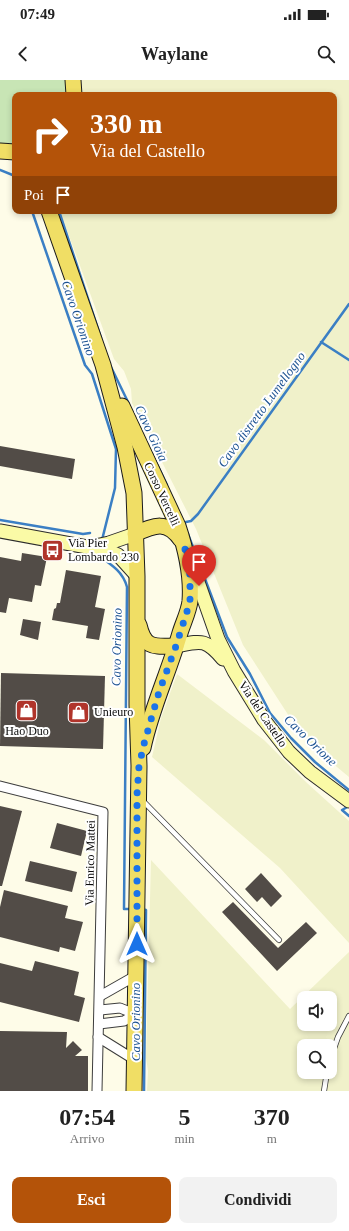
<!DOCTYPE html>
<html lang="it">
<head>
<meta charset="utf-8">
<style>
	:root { --surface:#fff; --page:#f2f2f2; --text:#222; --muted:#767676; --accent:#b45309 }
	body { margin:0; font-family:"Times New Roman",serif; background:var(--page); color:var(--text); height:100vh; display:flex; flex-direction:column; font-size:15px; white-space:nowrap }
	* { box-sizing:border-box; margin:0 }
	p { font-size:13px; color:var(--muted) }
	.icon { flex:none; width:22px; height:22px; fill:none; stroke:currentColor; stroke-width:2; stroke-linecap:round; stroke-linejoin:round }
	.map { position:relative; height:1011px; overflow:hidden }
	.drawer { display:flex; flex-direction:column; background:var(--surface); flex:1 }
	.drawer>* { flex:none }
	.top-card { position:absolute; left:12px; top:12px; width:325px; height:122px; border-radius:8px; box-shadow:0 2px 6px #0003; background:#b45309; color:#fff; overflow:hidden }
	.controls { position:absolute; left:297px; top:911px; display:grid; gap:8px }
	.controls a { display:grid; place-items:center; width:40px; height:40px; border-radius:8px; background:var(--surface); box-shadow:0 2px 6px #0003; font-size:20px }
	.pin { position:absolute; display:grid; place-items:center; width:34px; height:34px; color:#fff; margin:-41px -17px; border-radius:50% 50% 50% 0; rotate:-45deg; box-shadow:0 0 4px #0007 }
	.pin .icon { rotate:45deg }
	.me { position:absolute; width:44px; margin:-22px; rotate:0deg; stroke-linejoin:round; filter:drop-shadow(0 0 3px #0008) }
	.turn { display:flex; align-items:center; gap:14px; height:84px; padding:0 12px; font-size:18px }
	.turn .icon { width:52px; height:52px; stroke-width:2.5 }
	.turn b { display:block; font-size:28px; line-height:34px }
	.then { display:flex; align-items:center; height:38px; padding:0 12px; background:#0003; gap:8px; font-size:15px }
	.eta { display:flex; justify-content:space-evenly; align-items:center; height:68px; text-align:center }
	.eta b { font-size:24px; font-weight:700; line-height:28px }
	.primary-button { display:flex; gap:8px; margin-top:auto; padding:8px 12px }
	.primary-button a { flex:1; height:46px; border-radius:8px; background:var(--accent); color:#fff; font-size:16px; font-weight:700; line-height:46px; text-align:center }
	.primary-button a+a { background:var(--page); color:var(--text) }
	.status { display:flex; justify-content:space-between; align-items:center; height:28px; padding:0 20px; background:var(--surface); direction:ltr }
	.status svg { height:11px; fill:currentColor }
	header { display:flex; justify-content:space-between; align-items:center; height:52px; padding:0 12px; background:var(--surface); font-size:18px; font-weight:700 }
	.map>svg:first-child { display:block }
	.farmland { fill:#f0f1ca; fill-rule:evenodd }
	.green { fill:#c8e5b5 }
	.lines { fill:none; stroke-linecap:round; stroke-linejoin:round }
	.stream { stroke:#3b7fc4; stroke-width:2.5 }
	.building { fill:#524c47 }
	.lane-casing { stroke:#3d3d3d; stroke-width:6 }
	.street-casing { stroke:#3d3d3d; stroke-width:11 }
	.secondary-casing { stroke:#2c2c2c; stroke-width:15 }
	.primary-casing { stroke:#1b1b1b; stroke-width:17 }
	.lane { stroke:#fff; stroke-width:4.5 }
	.street { stroke:#fff; stroke-width:9 }
	.secondary { stroke:#fafaa6; stroke-width:13 }
	.primary { stroke:#f0de65; stroke-width:15 }
	.route { stroke:#1a73e8; stroke-width:7; stroke-dasharray:0 12.6 }
	.labels { text-anchor:middle; stroke-width:4; stroke-linejoin:round; paint-order:stroke }
	.street-label { font-size:12px; fill:#0a0a0a; stroke:#fff }
	.poi-label { font-size:12px; fill:#0a0a0a; stroke:#fff; text-anchor:start }
	.water-label { font-size:13px; font-style:italic; fill:#1c5292; stroke:#fff }
</style>
</head>
<body>
<div class="status"><b>07:49</b><svg viewBox="0 0 49 12"><path d="M0 12V9h3v3zM5 12V6h3v6zM10 12V3h3v9zM15 12V0h3v12zM26 1h20v11H26zM47 4h2v5h-2z"/></svg></div>
<header><svg class="icon" aria-label="back" viewBox="0 0 24 24"><path d="M15 5l-7 7 7 7"/></svg>Waylane<svg class="icon" aria-label="search" viewBox="0 0 24 24"><circle cx="10" cy="10" r="6"/><path d="M15 15l6 6"/></svg></header>
<div class="map">
<svg width="349" height="1011" viewBox="0 0 349 1011">
	<rect width="100%" height="100%" fill="#fefce8"/>
	<!-- farmland -->
	<g class="farmland">
		<polygon points="81,0 349,0 349,697 319,672 298,650 243,565 196,449 132,323 131,309 124,291 114,279 60,131 334,131 334,15 81,15"/>
		<polygon points="177,594 264,660 307,703 349,741 349,863 280,788 152,677 161,638"/>
		<path d="M151,780L290,929L349,872V1011H147L148,991L146,978ZM304,918H330V944H304ZM304,966H330V992H304Z"/>
	</g>
	<!-- green -->
	<polygon class="green" points="0,0 66,0 67,15 15,15 15,66 0,64"/>
	<g class="lines">
		<!-- stream -->
		<g class="stream">
			<polyline points="0,90 15,96"/>
			<polyline points="32,131 85,285 92,294 116,369 115,408 102,460"/>
			<polyline points="59,131 101,258"/>
			<polyline points="321,262 349,280"/>
			<polyline points="111,287 129,324"/>
			<polyline points="152,374 167,405"/>
			<polyline points="0,440 83,454 90,453"/>
			<polyline points="186,442 191,441 198,434 349,224"/>
			<polyline points="188,454 227,557 250,594 270,633 291,658 315,682 349,710"/>
			<path d="M100,473L99,476C112,485 123,492 127,507L124,829H131"/>
			<polyline points="349,726 342,730 349,736"/>
			<polyline points="142,829 146,830 144,1011"/>
		</g>
	</g>
	<!-- building -->
	<g class="building">
		<polygon points="0,366 75,379 72,399 0,386"/>
		<polygon points="22,473 47,477 41,506 35,505 32,522 9,518 6,533 0,532 0,477 21,481"/>
		<polygon points="66,490 101,496 95,527 105,529 99,560 86,558 88,546 52,540 54,529 56,528 57,523 60,523"/>
		<polygon points="23,539 41,542 38,560 20,555"/>
		<polygon points="1,593 105,596 103,669 0,666"/>
		<polygon points="0,726 22,731 2,806 0,806"/>
		<polygon points="57,743 87,751 81,776 50,768"/>
		<polygon points="30,781 77,792 72,812 25,801"/>
		<polygon points="261,793 282,816 271,827 262,817 257,822 245,809"/>
		<polygon points="4,810 68,826 65,838 83,842 75,871 60,867 59,872 0,857 0,827"/>
		<polygon points="233,822 278,868 306,842 317,853 277,891 222,832"/>
		<polygon points="35,881 79,892 74,915 85,918 79,942 0,922 0,883 32,891"/>
		<polygon points="0,951 67,952 66,968 73,961 82,970 75,976 88,976 88,1011 0,1011"/>
	</g>
	<g class="lines">
		<defs>
			<g id="lane">
				<polyline points="143,721 279,860"/>
				<polyline points="330,980 338,957 349,936"/>
				<polyline points="324,1011 327,992"/>
			</g>
			<g id="street">
				<polyline points="0,706 103,732 97,1011"/>
				<polyline points="100,916 137,895"/>
				<polyline points="100,930 120,928 135,934"/>
				<polyline points="99,944 124,941 135,934"/>
				<polyline points="98,957 135,980"/>
			</g>
			<g id="secondary">
				<polyline points="0,451 109,471 118,475 137,496"/>
				<polyline points="95,466 109,463 135,454"/>
				<polyline points="192,485 218,559 234,591 264,640 289,672 310,692 349,721"/>
				<path d="M176,566C201,561 205,558 223,579"/>
			</g>
			<g id="primary">
				<polyline points="73,0 74,15"/>
				<polyline points="0,71 15,72"/>
				<polyline points="49,131 103,285 125,367 134,413 137,496 137,625 139,686 134,1011"/>
				<path d="M122,326L178,446C186,470 192,495 190,521C189,531 183,543 180,553C169,592 151,629 143,668"/>
				<path d="M135,454C155,445 167,440 181,460"/>
				<path d="M139,545C145,570 155,566 176,566"/>
			</g>
		</defs>
		<!-- lane casing -->
		<use href="#lane" class="lane-casing"/>
		<!-- street casing -->
		<use href="#street" class="street-casing"/>
		<!-- secondary casing -->
		<use href="#secondary" class="secondary-casing"/>
		<!-- primary casing -->
		<use href="#primary" class="primary-casing"/>
		<!-- lane -->
		<use href="#lane" class="lane"/>
		<!-- street -->
		<use href="#street" class="street"/>
		<!-- secondary -->
		<use href="#secondary" class="secondary"/>
		<!-- primary -->
		<use href="#primary" class="primary"/>
	</g>
	<g class="lines">
		<!-- route -->
		<polyline class="route" points="137,864 137,715 139,686 144,664 159,612 176,566 190,522 190,495 184,464 199,506"/>
	</g>
	<!-- icons -->
	<defs>
		<symbol id="bus-square" viewBox="-11 -11 22 22"><rect x="-9" y="-9" width="18" height="18" rx="4" fill="#b0342b" stroke="#fff"/><path d="M-5-6H5V4H4V6H2V4H-2V6H-4V4H-5ZM-3.5-4V0h7V-4ZM-3.5 1.2v1.5H-2V1.2ZM2 1.2v1.5H3.5V1.2Z" fill="#fff"/></symbol>
		<symbol id="shop-square" viewBox="-11 -11 22 22"><rect x="-9" y="-9" width="18" height="18" rx="4" fill="#b0342b" stroke="#fff"/><path d="M-5-2.5h2.3a2.7 3.5 0 0 1 5.4 0H5L5.5 6h-11ZM-1.5-2.5h3a1.5 2.3 0 0 0-3 0Z" fill="#fff"/></symbol>
	</defs>
	<g fill-rule="evenodd">
		<use href="#bus-square" x="40" y="458" width="25" height="25"/>
		<use href="#shop-square" x="14" y="618" width="25" height="25"/>
		<use href="#shop-square" x="66" y="620" width="25" height="25"/>
	</g>
	<g class="labels">
		<!-- street labels -->
		<g class="street-label">
			<text transform="translate(162 414) rotate(65)" y="4">Corso Vercelli</text>
			<text transform="translate(263 634) rotate(56)" y="4">Via del Castello</text>
			<text transform="translate(90 783) rotate(-89)" y="4">Via Enrico Mattei</text>
		</g>
		<!-- poi labels -->
		<g class="poi-label">
			<text x="68" y="467">Via Pier<tspan x="68" dy="14">Lombardo 230</tspan></text>
			<text x="94" y="636">Unieuro</text>
			<text x="27" y="655" text-anchor="middle">Hao Duo</text>
		</g>
		<!-- water labels -->
		<g class="water-label">
			<text transform="translate(79 238) rotate(71)" y="5">Cavo Orionino</text>
			<text transform="translate(261 329) rotate(-54)" y="5">Cavo distretto Lumellogno</text>
			<text transform="translate(152 353) rotate(65)" y="5">Cavo Gioia</text>
			<text transform="translate(116 567) rotate(-89)" y="5">Cavo Orionino</text>
			<text transform="translate(311 660) rotate(44)" y="5">Cavo Orione</text>
			<text transform="translate(135 942) rotate(-90)" y="5">Cavo Orionino</text>
		</g>
	</g>
</svg>
<div class="controls">
<a><svg class="icon" aria-label="sound" viewBox="0 0 24 24"><path d="M4 9h4l5-4v14l-5-4H4zM17 9q2 3 0 6"/></svg></a>
<a><svg class="icon" aria-label="search" viewBox="0 0 24 24"><circle cx="10" cy="10" r="6"/><path d="M15 15l6 6"/></svg></a>
</div>
<div class="pin" style="left:199px;top:506px;background:#d93025"><svg class="icon" aria-label="arrive" viewBox="0 0 24 24"><path d="M6 21V4h12l-3 4 3 4H6"/></svg></div>
<svg class="me" style="left:137px;top:864px" viewBox="-20 -20 40 40"><path d="M0-17L14 15 0 8-14 15z" fill="#1a73e8" stroke="#fff" stroke-width="4"/></svg>
<div class="top-card">
<div class="turn"><svg class="icon" aria-label="right" viewBox="0 0 24 24"><path d="M7 20v-9h11M14 6l5 5-5 5"/></svg><div><b>330 m</b>Via del Castello</div></div>
<div class="then">Poi<svg class="icon" aria-label="arrive" viewBox="0 0 24 24"><path d="M6 21V4h12l-3 4 3 4H6"/></svg></div>
</div>
</div>
<section class="drawer">
<div class="eta">
<div><b>07:54</b><p>Arrivo</p></div>
<div><b>5</b><p>min</p></div>
<div><b>370</b><p>m</p></div>
</div>
<div class="primary-button"><a>Esci</a><a>Condividi</a></div>
</section>
</body>
</html>
